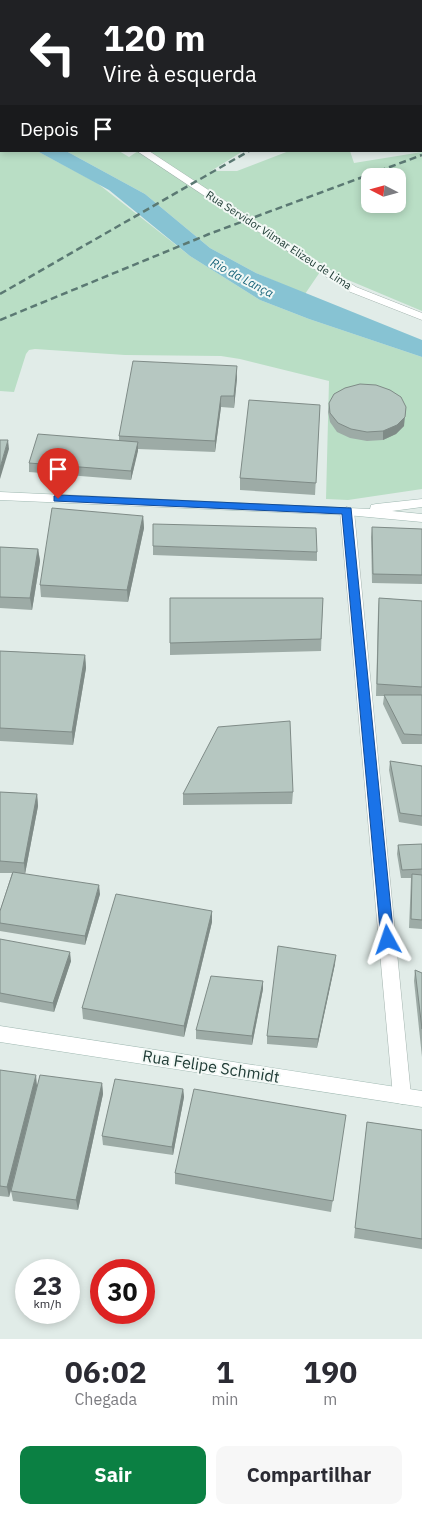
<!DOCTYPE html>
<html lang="pt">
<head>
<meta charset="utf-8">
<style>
	:root { --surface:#fff; --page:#f7f7f7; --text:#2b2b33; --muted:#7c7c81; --accent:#0b8043 }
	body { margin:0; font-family:"IBM Plex Sans",sans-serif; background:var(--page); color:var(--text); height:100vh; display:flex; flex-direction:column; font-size:19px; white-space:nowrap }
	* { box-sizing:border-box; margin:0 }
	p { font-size:16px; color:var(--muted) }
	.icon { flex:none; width:28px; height:28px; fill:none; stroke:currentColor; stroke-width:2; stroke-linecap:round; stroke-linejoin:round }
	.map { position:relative; height:1339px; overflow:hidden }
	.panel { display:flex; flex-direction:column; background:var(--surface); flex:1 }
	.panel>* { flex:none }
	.guide { position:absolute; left:0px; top:0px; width:422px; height:152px; box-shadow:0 2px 8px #0003; background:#202124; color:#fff; overflow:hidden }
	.needle { width:32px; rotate:276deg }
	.controls { position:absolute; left:361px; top:168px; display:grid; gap:10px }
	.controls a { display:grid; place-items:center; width:45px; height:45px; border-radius:10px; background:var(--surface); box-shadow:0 2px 8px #0003; font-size:25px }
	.speed { position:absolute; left:15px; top:1259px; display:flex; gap:10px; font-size:25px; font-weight:700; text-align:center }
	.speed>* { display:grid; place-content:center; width:65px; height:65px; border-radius:50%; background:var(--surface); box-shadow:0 2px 8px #0003; line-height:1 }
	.speed small { font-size:12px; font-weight:400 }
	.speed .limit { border:8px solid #d22; background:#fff; color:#111 }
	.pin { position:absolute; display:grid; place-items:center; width:42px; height:42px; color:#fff; margin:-51px -21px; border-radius:50% 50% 50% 0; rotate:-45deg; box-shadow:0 0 5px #0007 }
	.pin .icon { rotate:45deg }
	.me { position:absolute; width:55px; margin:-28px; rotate:355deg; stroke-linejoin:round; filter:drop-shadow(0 0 4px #0008) }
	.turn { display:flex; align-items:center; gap:18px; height:105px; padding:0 20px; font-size:22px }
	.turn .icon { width:65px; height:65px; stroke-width:2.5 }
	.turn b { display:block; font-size:35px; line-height:42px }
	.then { display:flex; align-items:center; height:48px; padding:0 20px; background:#0003; gap:10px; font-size:19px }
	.eta { display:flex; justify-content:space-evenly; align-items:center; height:85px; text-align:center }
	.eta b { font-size:30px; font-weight:800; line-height:35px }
	.button { display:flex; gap:10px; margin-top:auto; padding:10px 20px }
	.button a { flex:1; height:58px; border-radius:10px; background:var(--accent); color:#fff; font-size:20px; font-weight:800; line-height:58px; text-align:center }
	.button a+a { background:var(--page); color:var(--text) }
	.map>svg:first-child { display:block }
	.green { fill:#b9dec5; fill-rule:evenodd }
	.water { fill:#87c3d3 }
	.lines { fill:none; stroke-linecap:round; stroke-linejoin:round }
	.service-casing { stroke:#a4b4af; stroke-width:1 }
	.minor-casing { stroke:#a4b4af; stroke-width:1 }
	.secondary-casing { stroke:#9fb8b1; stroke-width:1 }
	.service { fill:#fff; fill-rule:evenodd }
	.minor { fill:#fff; fill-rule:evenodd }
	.secondary { fill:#fff; fill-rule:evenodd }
	.rail { stroke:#5b7973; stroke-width:2.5; stroke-dasharray:7 4; stroke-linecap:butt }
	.wall { fill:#9daba6 }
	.shaded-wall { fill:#7f8b87 }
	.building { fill:#b6c7c1; stroke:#7f8b87 }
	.route { fill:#1a73e8; stroke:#114b97 }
	.labels { text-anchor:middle; stroke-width:4; stroke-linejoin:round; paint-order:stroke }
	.far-street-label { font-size:11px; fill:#213d37; stroke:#f2f8f5 }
	.far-water-label { font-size:12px; font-style:italic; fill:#19657b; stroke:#f2f8f5 }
	.near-street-label { font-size:16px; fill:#213d37; stroke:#f2f8f5 }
</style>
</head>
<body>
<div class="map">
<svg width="422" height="1339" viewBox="0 0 422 1339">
	<rect width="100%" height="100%" fill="#e1ece8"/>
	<!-- green -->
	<g class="green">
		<polygon points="0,137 1,151 37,151 97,183 190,256 260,300 309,319 422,357 422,489 348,500 326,499 329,381 240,359 221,356 125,355 35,349 29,350 26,354 14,392 0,391"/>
		<path d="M66,151H119L129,157L138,151H243L211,171H237L289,151H350L354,163L422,152V311L322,269L305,294L256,273L210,248L145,194ZM370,176H398V204H370Z"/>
	</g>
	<!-- water -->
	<polygon class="water" points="37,151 66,151 145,194 210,248 256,273 422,340 422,357 309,319 260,300 190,256 109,190"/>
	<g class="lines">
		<defs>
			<polygon id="service" points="137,151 149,151 356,287 422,313 422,320 348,291"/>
			<polygon id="minor" points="347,507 354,511 411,1096 409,1102 402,1104 395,1102 393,1096 340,511"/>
			<g id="secondary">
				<polygon points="0,492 370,509 371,505 376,504 422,499 422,507 392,511 422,514 422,522 347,515 0,500"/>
				<polygon points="0,1026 422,1091 422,1107 0,1042"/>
			</g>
		</defs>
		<!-- service casing -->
		<use href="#service" class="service-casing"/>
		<!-- minor casing -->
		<use href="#minor" class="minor-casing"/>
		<!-- secondary casing -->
		<use href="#secondary" class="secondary-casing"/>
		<!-- service -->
		<use href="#service" class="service"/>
		<!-- minor -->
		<use href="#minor" class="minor"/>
		<!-- secondary -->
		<use href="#secondary" class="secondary"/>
		<!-- rail -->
		<g class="rail">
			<polyline points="0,294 249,151"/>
			<polyline points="0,320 209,234 422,155"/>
		</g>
	</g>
	<!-- wall -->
	<g class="wall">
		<polygon points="237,378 234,408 221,407 215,452 138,449 131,480 29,472 29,463 119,440 119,436"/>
		<polygon points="329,403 404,426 396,434 383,440 367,441 350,438 337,432 330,422 328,412"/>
		<polygon points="320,405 315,495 240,490 240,478"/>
		<polygon points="143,516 144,528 128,602 41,597 40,585"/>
		<polygon points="372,527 422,529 422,584 372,583 371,537"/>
		<polygon points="153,546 317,552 317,561 153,555"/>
		<polygon points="0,547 38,549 40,561 32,610 0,608"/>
		<polygon points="323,598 321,651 170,655 170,643"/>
		<polygon points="379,598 422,601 422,744 402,744 383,704 384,696 376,696 378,610"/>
		<polygon points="0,651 85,655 86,668 73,745 0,741"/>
		<polygon points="390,761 422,766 422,826 399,822 389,770"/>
		<polygon points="0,792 37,794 38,806 25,874 100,894 85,945 0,931 0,911 12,873 0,873"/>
		<polygon points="293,792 292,804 183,805 183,794"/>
		<polygon points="422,844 422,929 409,928 411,878 401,878 397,854 398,845"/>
		<polygon points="212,911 212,922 184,1037 83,1019 82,1008"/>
		<polygon points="0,939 71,961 54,1012 0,1002"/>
		<polygon points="335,964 317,1048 267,1044 267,1036"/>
		<polygon points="415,970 422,973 422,1057 414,981"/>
		<polygon points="263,981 263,989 252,1045 196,1039 196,1030"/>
		<polygon points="0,1070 37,1085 102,1083 103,1094 78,1210 13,1201 11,1191 9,1197 0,1196"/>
		<polygon points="183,1089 184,1097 173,1155 103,1145 102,1136"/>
		<polygon points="367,1122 422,1130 422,1249 354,1238"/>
		<polygon points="344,1125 331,1212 175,1184 175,1173"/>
	</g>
	<!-- shaded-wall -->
	<g class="shaded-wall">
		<polygon points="237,366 237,378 234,408 234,396"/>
		<polygon points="221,396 221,407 215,452 215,441"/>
		<polygon points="406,407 404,426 396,434 383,440 383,431"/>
		<polygon points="8,440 9,449 0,479 0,468"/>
		<polygon points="138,442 138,451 131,480 131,471"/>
		<polygon points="143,516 144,528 128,602 127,590"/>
		<polygon points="38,549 40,561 32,610 30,598"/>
		<polygon points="85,655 86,668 73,745 72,732"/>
		<polygon points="37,794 38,806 25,874 24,863"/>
		<polygon points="99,885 100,894 85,945 85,936"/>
		<polygon points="212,911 212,922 184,1037 184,1026"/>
		<polygon points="70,952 71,961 54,1012 53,1003"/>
		<polygon points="336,955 335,964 317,1048 318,1039"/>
		<polygon points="263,981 263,989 252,1045 252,1036"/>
		<polygon points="36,1075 37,1086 9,1197 7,1187"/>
		<polygon points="102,1083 103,1094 78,1210 76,1200"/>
		<polygon points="183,1089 184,1097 173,1155 172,1147"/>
	</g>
	<!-- building -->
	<g class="building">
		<polygon points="133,361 237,366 234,396 221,396 215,441 119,436"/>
		<polygon points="360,384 376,385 390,390 401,397 406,407 405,417 397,425 383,431 367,432 351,429 338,423 330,413 329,403 334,394 345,388"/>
		<polygon points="249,400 320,405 316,483 240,478"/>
		<polygon points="38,434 138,442 131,471 29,463"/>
		<polygon points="0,440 8,440 0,468"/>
		<polygon points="52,508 143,516 127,590 40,585"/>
		<polygon points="153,524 316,528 317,552 153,546"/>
		<polygon points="372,527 422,529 422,575 373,574"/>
		<polygon points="0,547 38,549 30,598 0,597"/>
		<polygon points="170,598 323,598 321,639 170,643"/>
		<polygon points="379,598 422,601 422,687 377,684"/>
		<polygon points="0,651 85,655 72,732 0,728"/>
		<polygon points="384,695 422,695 422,735 404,734"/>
		<polygon points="290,721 293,792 183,794 218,727"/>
		<polygon points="390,761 422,766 422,816 400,813"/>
		<polygon points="0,792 37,794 24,863 0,861"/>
		<polygon points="422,844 422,869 402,870 398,845"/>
		<polygon points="13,872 99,885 85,936 0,923 0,911"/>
		<polygon points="412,874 422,875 422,920 411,919"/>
		<polygon points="116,894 212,911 184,1026 82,1008"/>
		<polygon points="0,939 70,952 53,1003 0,993"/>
		<polygon points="278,946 336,955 318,1039 267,1036"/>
		<polygon points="415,970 422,973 422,1029"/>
		<polygon points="211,976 263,981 252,1036 196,1030"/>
		<polygon points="0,1070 36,1075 7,1187 0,1186"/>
		<polygon points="40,1075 102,1083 76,1200 11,1191"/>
		<polygon points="115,1079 183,1089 172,1147 102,1136"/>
		<polygon points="194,1089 346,1115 333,1201 175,1173"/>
		<polygon points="367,1122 422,1130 422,1239 355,1228"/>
	</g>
	<!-- route -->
	<polygon class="route" points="58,495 351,508 394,940 392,944 383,944 381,940 342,514 54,501 54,496"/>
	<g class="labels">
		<!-- far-street labels -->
		<g class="far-street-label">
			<text transform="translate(279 240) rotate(33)" y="4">Rua Servidor Vilmar Elizeu de Lima</text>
		</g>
		<!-- far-water labels -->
		<g class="far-water-label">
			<text transform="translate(242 278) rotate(28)" y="4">Rio da Lança</text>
		</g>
		<!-- near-street labels -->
		<g class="near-street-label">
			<text transform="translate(211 1066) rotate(9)" y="6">Rua Felipe Schmidt</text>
		</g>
	</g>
</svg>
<div class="controls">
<a><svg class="needle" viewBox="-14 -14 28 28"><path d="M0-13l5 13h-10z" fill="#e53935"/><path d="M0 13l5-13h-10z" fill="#7c7c81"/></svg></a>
</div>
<div class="speed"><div>23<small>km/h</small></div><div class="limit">30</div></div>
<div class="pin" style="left:58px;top:499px;background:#d93025"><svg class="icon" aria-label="arrive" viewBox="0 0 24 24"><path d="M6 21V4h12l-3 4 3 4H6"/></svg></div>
<svg class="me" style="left:388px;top:940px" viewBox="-20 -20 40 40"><path d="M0-17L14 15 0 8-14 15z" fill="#1a73e8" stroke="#fff" stroke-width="4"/></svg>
<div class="guide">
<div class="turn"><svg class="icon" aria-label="left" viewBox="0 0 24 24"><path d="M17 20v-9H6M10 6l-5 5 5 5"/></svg><div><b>120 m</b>Vire à esquerda</div></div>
<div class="then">Depois<svg class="icon" aria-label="arrive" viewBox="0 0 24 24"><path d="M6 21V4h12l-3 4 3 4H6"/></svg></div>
</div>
</div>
<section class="panel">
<div class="eta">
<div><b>06:02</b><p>Chegada</p></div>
<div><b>1</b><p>min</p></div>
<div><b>190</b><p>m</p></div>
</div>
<div class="button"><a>Sair</a><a>Compartilhar</a></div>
</section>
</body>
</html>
